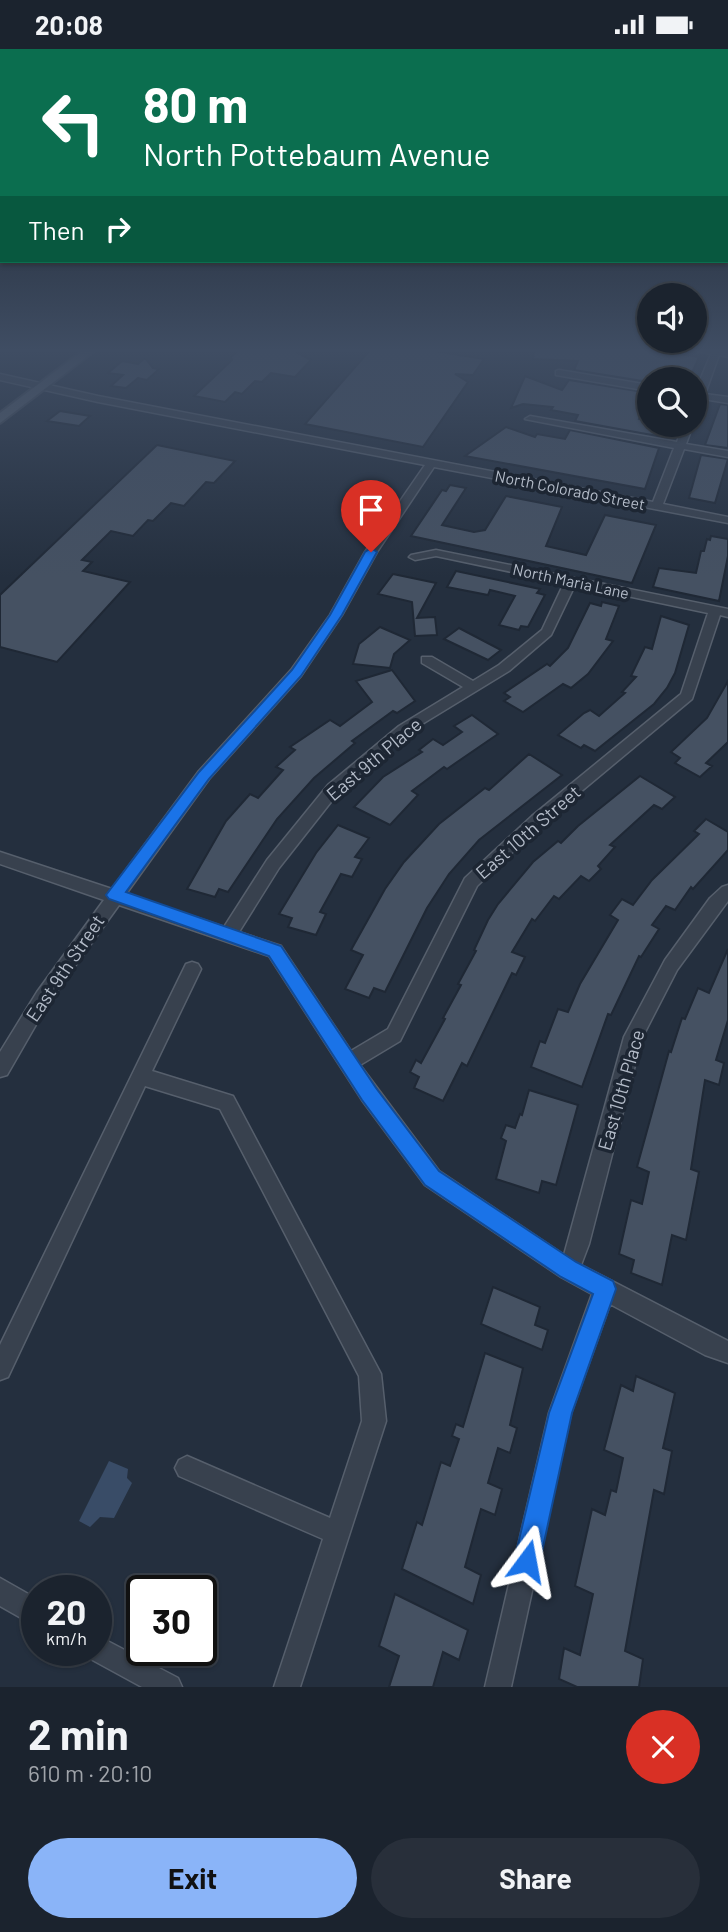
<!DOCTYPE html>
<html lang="en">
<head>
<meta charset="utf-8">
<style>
	:root { --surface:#1b232e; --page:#282f3a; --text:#f1f3f6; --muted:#a0a4aa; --line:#39404a; --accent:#8ab4f8 }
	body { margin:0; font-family:Barlow,sans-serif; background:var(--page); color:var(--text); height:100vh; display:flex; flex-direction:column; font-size:26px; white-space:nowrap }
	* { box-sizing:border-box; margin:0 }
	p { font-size:23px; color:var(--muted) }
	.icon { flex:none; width:38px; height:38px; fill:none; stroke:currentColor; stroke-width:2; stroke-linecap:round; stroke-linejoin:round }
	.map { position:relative; height:1638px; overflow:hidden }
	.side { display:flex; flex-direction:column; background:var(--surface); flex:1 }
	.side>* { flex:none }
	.banner { position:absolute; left:0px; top:0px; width:728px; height:214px; box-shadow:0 2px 5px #0004,0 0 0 2px var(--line); background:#0b6e4f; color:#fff; overflow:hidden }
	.controls { position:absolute; left:637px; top:234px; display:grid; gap:14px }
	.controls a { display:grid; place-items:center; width:70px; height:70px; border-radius:50%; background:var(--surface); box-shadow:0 2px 5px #0004,0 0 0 2px var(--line); font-size:35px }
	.speed { position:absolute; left:21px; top:1526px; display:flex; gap:14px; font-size:35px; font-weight:700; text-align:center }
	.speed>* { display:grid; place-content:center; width:91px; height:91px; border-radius:50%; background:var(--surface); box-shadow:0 2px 5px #0004,0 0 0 2px var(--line); line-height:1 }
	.speed small { font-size:18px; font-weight:400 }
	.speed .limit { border:4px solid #111; border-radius:10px; background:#fff; color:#111 }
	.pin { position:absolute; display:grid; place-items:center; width:60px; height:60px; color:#fff; margin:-72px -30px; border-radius:50% 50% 50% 0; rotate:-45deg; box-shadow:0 0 7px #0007 }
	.pin .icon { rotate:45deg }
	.me { position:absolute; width:77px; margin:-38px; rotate:13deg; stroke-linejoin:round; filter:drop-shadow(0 0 5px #0008) }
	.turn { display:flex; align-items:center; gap:24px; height:147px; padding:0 28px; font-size:32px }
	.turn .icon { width:91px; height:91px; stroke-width:2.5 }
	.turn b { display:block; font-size:49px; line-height:60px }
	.then { display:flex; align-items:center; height:66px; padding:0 28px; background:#0003; gap:14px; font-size:26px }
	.round { display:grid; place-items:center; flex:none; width:74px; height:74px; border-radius:37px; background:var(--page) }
	.overview { display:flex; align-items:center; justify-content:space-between; height:119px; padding:0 28px }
	h1 { font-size:42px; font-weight:700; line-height:52px }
	.cta { display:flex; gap:14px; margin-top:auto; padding:14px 28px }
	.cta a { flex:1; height:80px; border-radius:42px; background:var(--accent); color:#111; font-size:28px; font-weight:700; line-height:80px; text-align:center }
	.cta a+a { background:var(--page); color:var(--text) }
	.status { display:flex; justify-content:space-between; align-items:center; height:49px; padding:0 35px; background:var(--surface); direction:ltr }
	.status svg { height:19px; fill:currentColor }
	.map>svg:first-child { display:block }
	.water { fill:#394c67 }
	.building { fill:#455162; stroke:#1f2835; stroke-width:2 }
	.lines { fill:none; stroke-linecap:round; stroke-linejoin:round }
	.minor-casing { stroke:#565f6c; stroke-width:3 }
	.major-casing { stroke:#414a57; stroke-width:4 }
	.minor { fill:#38414e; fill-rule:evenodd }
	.major { fill:#56606e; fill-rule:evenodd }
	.route { fill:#1a73e8; stroke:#114b97; stroke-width:2 }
	.labels { text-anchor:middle; stroke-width:7; stroke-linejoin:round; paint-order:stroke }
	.far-street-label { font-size:16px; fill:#b4bcc9; stroke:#1d2633 }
	.street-label { font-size:19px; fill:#b4bcc9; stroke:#1d2633 }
</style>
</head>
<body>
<div class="status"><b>20:08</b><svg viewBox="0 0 49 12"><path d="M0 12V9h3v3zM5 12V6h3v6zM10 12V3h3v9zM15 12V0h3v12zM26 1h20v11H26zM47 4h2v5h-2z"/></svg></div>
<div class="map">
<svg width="728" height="1638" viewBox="0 0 728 1638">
	<rect width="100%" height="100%" fill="#242f3e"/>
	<!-- water -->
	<polygon class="water" points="109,1412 128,1420 127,1429 132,1434 114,1469 100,1468 90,1478 79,1472"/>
	<!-- building -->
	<g class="building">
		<polygon points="241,300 291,300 311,311 295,328 271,324 262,333 255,332 242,345 235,343 225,353 194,347 232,311 231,308"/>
		<polygon points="371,300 422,300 484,310 473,326 455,325 468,333 423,398 305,375"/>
		<polygon points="534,300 646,300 699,308 689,331 649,331 649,333 574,321 578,312 533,310"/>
		<polygon points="145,309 153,319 159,320 147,331 138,329 126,339 111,337 123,326 108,324 122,312 138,315"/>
		<polygon points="525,327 562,341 569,331 649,344 639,370 649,372 649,376 667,376 663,388 575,372 578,366 551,361 553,358 523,355 511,359"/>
		<polygon points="720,355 728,356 728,399 705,396"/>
		<polygon points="60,362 90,367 79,377 47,372"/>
		<polygon points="506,378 535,388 537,385 565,390 570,381 659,399 645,440 465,407"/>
		<polygon points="157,396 235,412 214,434 206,433 184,457 171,454 153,472 148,471 133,487 111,482 82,511 92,513 83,522 130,533 57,613 0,598 0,546"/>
		<polygon points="701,406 728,410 715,454 689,449"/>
		<polygon points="450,436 466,439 442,476 474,483 485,481 506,447 562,458 546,497 586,506 605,466 656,476 632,534 411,487 442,441 446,442"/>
		<polygon points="711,487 728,490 728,507 719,552 653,538 659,519 696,524 701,502 704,502 707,490 710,491"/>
		<polygon points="456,522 540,540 537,544 545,546 528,578 521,577 519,581 499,576 515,547 490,541 488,546 447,538"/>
		<polygon points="393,525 436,534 417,569 435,568 437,586 415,587 412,553 378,545"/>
		<polygon points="602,553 619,557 606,590 613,592 588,625 571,639 563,635 523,663 504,652 510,648 504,644 547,615 550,617 568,599 590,554 601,557"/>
		<polygon points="661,567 689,576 675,624 667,639 654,655 595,702 584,696 581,699 558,686 584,664 590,661 599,667 625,644 622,643 636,628 631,627 645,598 652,600"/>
		<polygon points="380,578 410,591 394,605 390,619 353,615 359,595"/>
		<polygon points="459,579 501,601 488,611 444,590"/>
		<polygon points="392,621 415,652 397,664 393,662 352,692 355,694 314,729 277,770 228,843 219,840 215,848 187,840 226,772 250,745 258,749 283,721 276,718 295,701 290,698 330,671 340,677 372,653 356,632"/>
		<polygon points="728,632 728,693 706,714 712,717 700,728 675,714 680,709 671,703 707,669"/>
		<polygon points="472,666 498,685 447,720 444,718 412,742 418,746 390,776 354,758 383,728 422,703 419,701 433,690 443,696 462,683 454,677"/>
		<polygon points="529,705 562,726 479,791 449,825 427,859 385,943 374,939 369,949 345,940 363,906 351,901 385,840 404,813 439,775 485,739 489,741"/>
		<polygon points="640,727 675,748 662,760 654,756 610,796 615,798 598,817 601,820 589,832 581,827 559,850 554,847 535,872 532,870 512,903 525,908 516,926 512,924 467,1017 462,1014 443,1052 414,1039 419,1028 410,1023 416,1011 421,1014 445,970 443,969 461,936 458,935 476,902 474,901 488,871 498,855 533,813 558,792 561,794 578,777"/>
		<polygon points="706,770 728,783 728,801 693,840 691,838 675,861 666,857 652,876 659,880 641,908 639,907 611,966 608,965 582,1038 531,1018 540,992 545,994 558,960 568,963 580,935 618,871 610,866 622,850 633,856 652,831 699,785 694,782"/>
		<polygon points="338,776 369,789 355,808 362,810 352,828 341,825 320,863 326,865 316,886 288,878 292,869 279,865 316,804"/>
		<polygon points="728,900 728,971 716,1011 724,1014 719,1036 705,1031 691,1120 699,1123 686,1191 672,1186 662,1236 631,1224 634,1211 619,1205 631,1151 642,1155 649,1123 637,1118 669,1002 671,1003 682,969 685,970 698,939 709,944"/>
		<polygon points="529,1041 578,1056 556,1136 542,1132 539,1144 496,1130 506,1092 501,1089 506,1076 515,1079 520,1065 522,1066"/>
		<polygon points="493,1238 540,1258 535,1276 548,1281 542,1301 481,1275"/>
		<polygon points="485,1304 523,1319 510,1376 517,1379 510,1404 498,1399 488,1434 502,1440 495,1466 481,1460 465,1518 481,1526 473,1555 402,1520 417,1473 422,1476 441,1413 450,1417 459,1390 452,1387 456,1375 463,1378"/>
		<polygon points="636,1327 675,1344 663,1399 672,1402 664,1445 654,1441 625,1602 643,1610 639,1638 577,1638 559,1630 564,1599 580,1606 593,1545 575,1537 592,1460 605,1466 611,1441 616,1443 623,1409 604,1401 621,1336 633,1342"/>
		<polygon points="395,1545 468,1581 459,1611 443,1603 433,1638 389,1638 399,1607 379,1597"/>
	</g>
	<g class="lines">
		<defs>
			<g id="minor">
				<polygon points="690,300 721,300 728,302 728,308 719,306 705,345 728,348 728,354 703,350 698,361 695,362 695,343 711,305"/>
				<polygon points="559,321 649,336 649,342 556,326 556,322"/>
				<path d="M0,325L98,347L653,453L674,399L525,370L530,367L677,393L683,376H693L686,395L728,402V408L684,400L663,455L728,468V474L434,418L377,503L342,566L301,627L209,730L126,845L224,878L267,811L328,736L399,677L463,638L422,614V608H432L473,632L499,616L542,581L564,534L436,507L415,511L409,508L411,506L436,501L728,560V568L720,566L692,650L542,775L477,837L400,992L360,1016L439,1122L564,1206L624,988L665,911L710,849L722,838L728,836V852L677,921L642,989L589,1195L581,1216L728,1292V1314L705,1306L610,1255L571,1364L511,1638H485L549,1364L592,1245L561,1228L425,1136L362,1051L269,907L119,856L49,953L7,1026L0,1028V1003L37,943L104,851L0,815V803L112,840L199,722L291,621L330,566L365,503L425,416L98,353L0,331ZM575,536L708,564L681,645L532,767L465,829L388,980L351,1002L281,897L239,883L279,819L338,744L409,683L509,622L551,586Z"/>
				<polygon points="192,913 198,915 201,920 152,1022 233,1047 381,1325 386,1372 300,1638 274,1638 323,1490 179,1427 175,1419 179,1411 187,1407 330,1469 362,1372 359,1327 220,1060 145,1037 8,1328 0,1331 0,1296 186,915"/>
				<polygon points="0,1529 37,1550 37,1578 0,1557"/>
				<polygon points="96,1586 178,1629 182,1638 142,1638 87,1608 84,1601 96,1601"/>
			</g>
			<polygon id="major" points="85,300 97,300 0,374 0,364"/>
		</defs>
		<!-- minor casing -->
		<use href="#minor" class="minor-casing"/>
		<!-- major casing -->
		<use href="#major" class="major-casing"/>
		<!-- minor -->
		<use href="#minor" class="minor"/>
		<!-- major -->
		<use href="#major" class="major"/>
	</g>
	<!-- sky -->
	<linearGradient id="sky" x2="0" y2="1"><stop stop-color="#141a22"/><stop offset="0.57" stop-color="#3f4d63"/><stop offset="1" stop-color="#3f4d63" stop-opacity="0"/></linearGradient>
	<rect width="728" height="529" fill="url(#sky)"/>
	<!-- route -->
	<polygon class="route" points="371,499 377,503 342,566 301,627 209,730 126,843 281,897 376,1039 439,1122 576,1213 613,1232 616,1240 572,1364 540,1512 536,1521 527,1524 518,1521 514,1512 549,1364 593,1245 561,1228 425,1136 362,1051 269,907 109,850 106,846 199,723 292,621 330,566 365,503"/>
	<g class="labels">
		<!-- far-street labels -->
		<g class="far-street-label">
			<text transform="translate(570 441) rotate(11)" y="6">North Colorado Street</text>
			<text transform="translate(571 532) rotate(12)" y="6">North Maria Lane</text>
		</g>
		<!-- street labels -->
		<g class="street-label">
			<text transform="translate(374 710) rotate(-40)" y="7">East 9th Place</text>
			<text transform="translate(528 783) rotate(-41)" y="7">East 10th Street</text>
			<text transform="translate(65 919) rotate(-56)" y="7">East 9th Street</text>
			<text transform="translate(621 1041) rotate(-74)" y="7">East 10th Place</text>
		</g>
	</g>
</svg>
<div class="controls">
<a><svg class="icon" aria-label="sound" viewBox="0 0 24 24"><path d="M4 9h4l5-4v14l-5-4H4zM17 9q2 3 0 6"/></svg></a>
<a><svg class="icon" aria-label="search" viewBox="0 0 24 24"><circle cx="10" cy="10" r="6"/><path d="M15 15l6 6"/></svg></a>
</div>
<div class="speed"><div>20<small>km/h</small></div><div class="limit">30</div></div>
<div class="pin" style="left:371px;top:503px;background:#d93025"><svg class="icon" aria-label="arrive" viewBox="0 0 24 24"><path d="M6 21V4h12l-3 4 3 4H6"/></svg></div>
<svg class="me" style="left:527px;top:1512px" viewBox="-20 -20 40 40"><path d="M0-17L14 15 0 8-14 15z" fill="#1a73e8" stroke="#fff" stroke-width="4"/></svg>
<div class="banner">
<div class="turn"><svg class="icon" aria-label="left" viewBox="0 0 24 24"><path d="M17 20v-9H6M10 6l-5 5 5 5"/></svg><div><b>80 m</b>North Pottebaum Avenue</div></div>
<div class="then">Then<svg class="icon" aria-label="right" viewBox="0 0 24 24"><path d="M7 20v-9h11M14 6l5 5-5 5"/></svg></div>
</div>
</div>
<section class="side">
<div class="overview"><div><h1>2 min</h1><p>610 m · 20:10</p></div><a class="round" style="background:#d93025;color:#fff"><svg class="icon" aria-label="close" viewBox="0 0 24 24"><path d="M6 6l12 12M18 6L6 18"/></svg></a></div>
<div class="cta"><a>Exit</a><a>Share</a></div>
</section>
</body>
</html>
